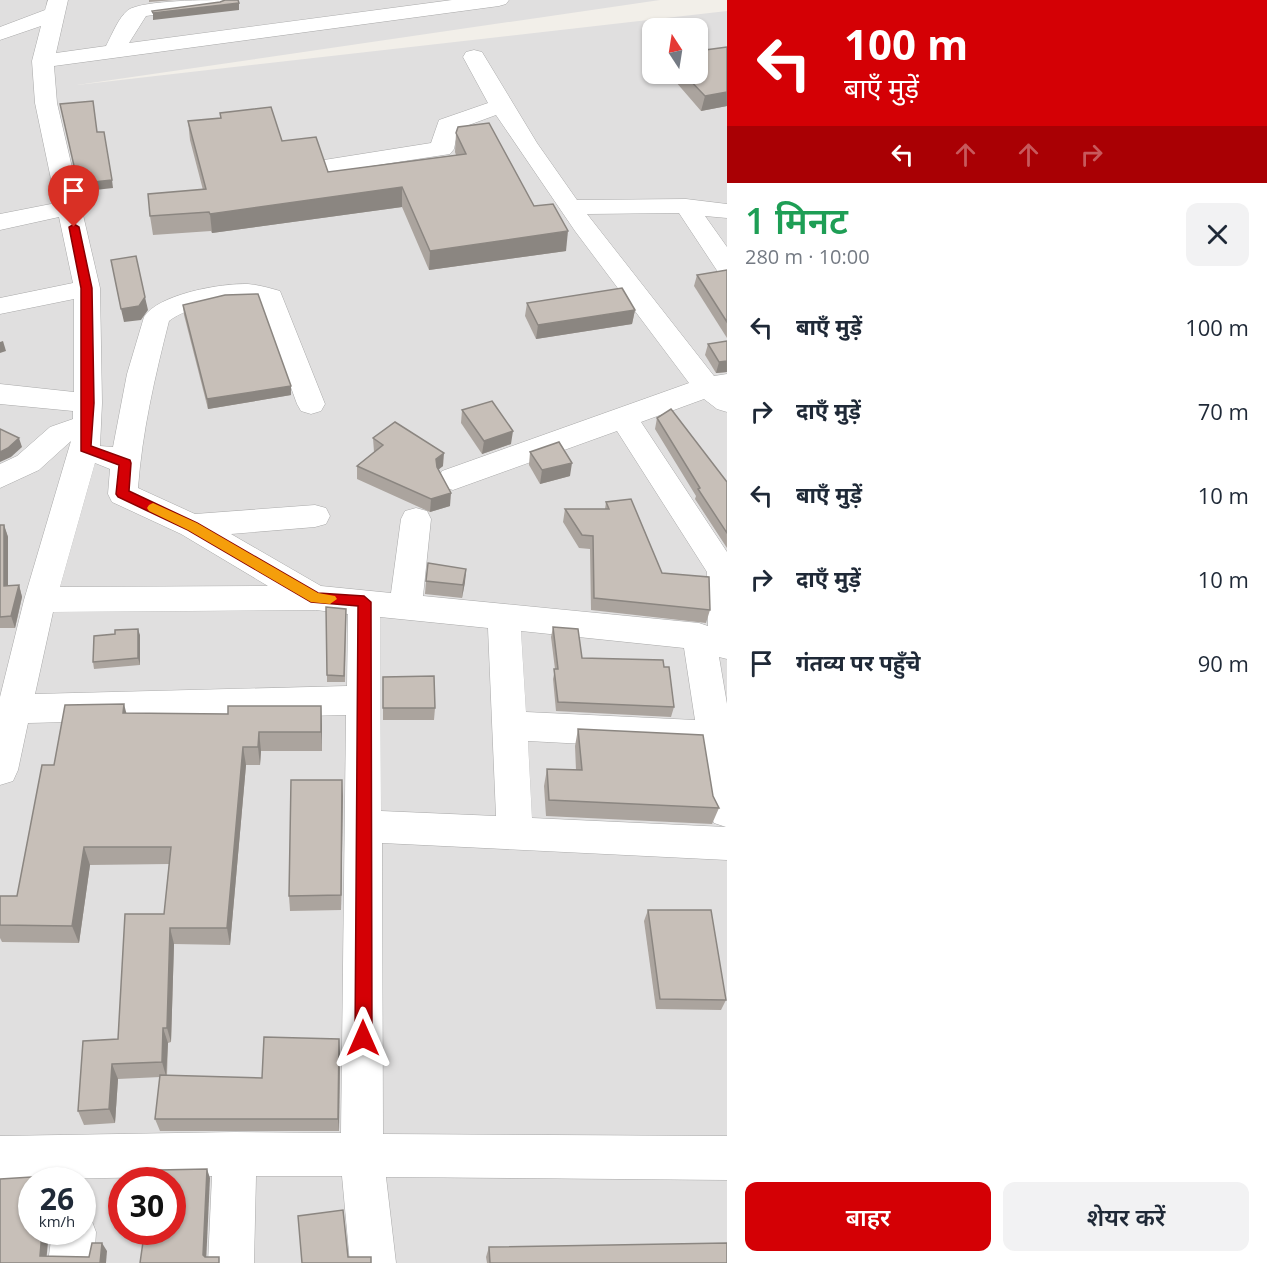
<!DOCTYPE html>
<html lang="hi">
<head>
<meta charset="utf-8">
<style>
	:root { --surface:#fff; --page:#f2f2f3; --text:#1f2937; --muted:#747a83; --accent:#d40005 }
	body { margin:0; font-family:"Open Sans","Noto Sans Devanagari",sans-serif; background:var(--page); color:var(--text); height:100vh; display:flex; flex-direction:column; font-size:22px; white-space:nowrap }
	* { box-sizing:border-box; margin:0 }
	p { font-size:20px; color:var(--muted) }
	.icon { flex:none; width:33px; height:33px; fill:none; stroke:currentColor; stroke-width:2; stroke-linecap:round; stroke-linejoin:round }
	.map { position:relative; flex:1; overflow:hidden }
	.sheet { display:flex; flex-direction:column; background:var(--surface); width:540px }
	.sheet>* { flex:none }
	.banner { background:#d40005; color:#fff; overflow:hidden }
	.needle { width:39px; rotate:348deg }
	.controls { position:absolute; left:642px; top:18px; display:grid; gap:12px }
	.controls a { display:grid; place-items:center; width:66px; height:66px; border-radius:12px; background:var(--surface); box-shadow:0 2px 4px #0004; font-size:30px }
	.speed { position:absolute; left:18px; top:1167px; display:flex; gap:12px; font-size:30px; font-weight:700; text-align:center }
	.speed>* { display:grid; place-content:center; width:78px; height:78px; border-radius:50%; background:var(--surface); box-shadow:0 2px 4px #0004; line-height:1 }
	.speed small { font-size:15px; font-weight:400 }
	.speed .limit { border:9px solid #d22; background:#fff; color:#111 }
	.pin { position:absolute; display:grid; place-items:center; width:51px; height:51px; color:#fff; margin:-62px -26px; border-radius:50% 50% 50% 0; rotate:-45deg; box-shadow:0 0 6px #0007 }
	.pin .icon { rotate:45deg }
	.me { position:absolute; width:66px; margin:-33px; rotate:0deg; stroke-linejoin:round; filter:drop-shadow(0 0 4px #0008) }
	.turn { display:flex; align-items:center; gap:21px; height:126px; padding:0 18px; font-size:27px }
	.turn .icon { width:78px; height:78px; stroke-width:2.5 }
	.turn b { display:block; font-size:42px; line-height:51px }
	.lanes { display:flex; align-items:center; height:57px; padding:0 18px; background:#0003; justify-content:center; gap:30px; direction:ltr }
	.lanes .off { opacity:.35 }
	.round { display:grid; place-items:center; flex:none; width:63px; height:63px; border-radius:12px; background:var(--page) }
	.overview { display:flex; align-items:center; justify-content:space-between; height:102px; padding:0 18px }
	h1 { font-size:36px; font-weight:600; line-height:45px; color:#1e9e55 }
	.cta { display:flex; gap:12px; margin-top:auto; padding:12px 18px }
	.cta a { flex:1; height:69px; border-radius:12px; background:var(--accent); color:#fff; font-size:24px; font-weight:600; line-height:69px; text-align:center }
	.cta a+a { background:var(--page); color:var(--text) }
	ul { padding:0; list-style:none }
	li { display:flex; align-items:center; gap:18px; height:84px; padding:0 18px }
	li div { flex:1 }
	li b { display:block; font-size:22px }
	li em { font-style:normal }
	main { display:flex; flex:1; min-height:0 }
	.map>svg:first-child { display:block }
	.residential { fill:#e0dfdf; fill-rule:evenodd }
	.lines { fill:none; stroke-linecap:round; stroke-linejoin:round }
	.minor-casing { stroke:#a9a9a9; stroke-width:1 }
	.minor { fill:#fff; fill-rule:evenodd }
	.wall { fill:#aba49e }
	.shaded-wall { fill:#8b8681 }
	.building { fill:#c7bfb8; stroke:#8b8681; stroke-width:1.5 }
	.route { fill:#d40005; stroke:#8a0003; stroke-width:1.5 }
	.slow { fill:#f59e0b }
</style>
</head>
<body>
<main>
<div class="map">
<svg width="727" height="1263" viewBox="0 0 727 1263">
	<rect width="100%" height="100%" fill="#f2efe9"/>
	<!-- residential -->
	<path class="residential" d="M0,0H660L77,85L727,11V1263H0ZM652,28H698V74H652ZM32,1180H82V1232H32ZM122,1180H172V1232H122Z"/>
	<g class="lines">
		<defs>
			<g id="minor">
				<path d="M48,0H68L56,53L106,46C112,35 118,18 128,10C143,0 209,0 230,0L227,4L220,6L146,16L129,43L452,0H509L506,4L499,6L54,66L57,103L100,288L102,403L100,446L113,447L127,374L144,317C158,294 222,283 248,284C259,285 270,288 280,291L325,404L321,411L311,414L301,411L297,404L260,302C235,298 189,305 169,321C155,376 142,432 138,488L195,514L315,505L326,508L330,516L326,524L315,527L231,534L321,586L391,593L401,519L405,511L416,508L427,511L431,519L423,596L699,623L708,626L707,572L617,431L453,490L442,487L438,479L442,471L689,383L575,231L496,115L458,129L454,149L450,154L332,172L324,170L320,165L324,160L431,143L439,120L488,103L463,57L466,52L474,50L482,52L485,57L537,143L577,200L686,199L727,204V218L705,216L727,247V274L718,272L679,213L587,214L714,376L727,374V412L717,409L704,399L641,422L727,552V659L719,657L727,704V860L382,843L383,1134L727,1136V1180L386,1177L396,1263H350L342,1176H256L254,1263H208L212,1176L0,1180V1136L235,1132L341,1133L346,715L28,723L18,770L13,781L0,785V697L24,600L71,441L39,470L0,488V464L17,456L50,427L73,419V411L0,404V384L74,392V299L0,314V298L73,283L59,217L0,230V214L56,203L35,103L32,61L41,26L0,40V27L45,10ZM95,463L110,469L108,494L112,502L181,534L268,586L60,587ZM316,610L348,614L347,686L35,694L53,612ZM380,617L488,628L496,816L381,811ZM521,631L684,648L695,720L526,712ZM528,741L699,750L709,812L714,823L726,827L532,818Z"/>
				<polygon points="82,1213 90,1216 96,1232 94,1263 48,1263 52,1232 82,1232"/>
			</g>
		</defs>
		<!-- minor casing -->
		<use href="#minor" class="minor-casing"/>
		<!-- minor -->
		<use href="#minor" class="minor"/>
	</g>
	<!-- wall -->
	<g class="wall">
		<polygon points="149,0 175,0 149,2"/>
		<polygon points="727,47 727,106 701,111 669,74 698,74"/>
		<polygon points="220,113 282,141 328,172 456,155 455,152 456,133 534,206 566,251 429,270 402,207 212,233 211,231 153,235 150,216 203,190 190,140 188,121 220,118"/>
		<polygon points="727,270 727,338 694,286 697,275"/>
		<polygon points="527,303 635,310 632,324 536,339 525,316"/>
		<polygon points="183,305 291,386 291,395 208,409 184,315"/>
		<polygon points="727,341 727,372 716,373 705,355 708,344"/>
		<polygon points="462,410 511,444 482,454 461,423"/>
		<polygon points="657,418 727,482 727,548 695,499 696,496 655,429"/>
		<polygon points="373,438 443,466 438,470 450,506 430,512 357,479 357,466 374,452"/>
		<polygon points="530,452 570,476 540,484 529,465"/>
		<polygon points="606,502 662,573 710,610 706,623 591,610 590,549 579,548 563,522 565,509 605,509"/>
		<polygon points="0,525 4,525 8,537 8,586 19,585 22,597 15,628 0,628"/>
		<polygon points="466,569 465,582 462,598 425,594 426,581"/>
		<polygon points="346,609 345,682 327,682 327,675"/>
		<polygon points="553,627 582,658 674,707 671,717 556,711 553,679 555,669 551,637"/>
		<polygon points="140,635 140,665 94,669 93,662"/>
		<polygon points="383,677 435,708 434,720 383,720"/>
		<polygon points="321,706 322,751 261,751 260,765 246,765 230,945 174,944 171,1042 168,1043 167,1076 262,1078 340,1052 339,1131 160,1131 155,1119 160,1077 118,1079 115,1123 84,1125 78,1111 118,1039 164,914 169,864 90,865 79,943 2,942 0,938 0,896 17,896 54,765 127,713 228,714"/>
		<polygon points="578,729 719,808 712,824 546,816 544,786 547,769 576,770 575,746"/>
		<polygon points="342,780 341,910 290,911 289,896"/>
		<polygon points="648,910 726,1000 721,1010 656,1009 644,921"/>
		<polygon points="489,1247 727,1263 487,1263 486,1257"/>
	</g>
	<!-- shaded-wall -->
	<g class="shaded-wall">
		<polygon points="239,3 239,10 153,20 153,13"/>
		<polygon points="727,92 727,106 701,111 705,96"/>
		<polygon points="112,180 113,188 95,190 94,182"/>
		<polygon points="94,186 96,194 81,196 79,188"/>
		<polygon points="402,187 402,207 212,233 210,214"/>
		<polygon points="568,231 566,251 429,270 430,251"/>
		<polygon points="145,297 148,310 141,320 124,322 121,309"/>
		<polygon points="635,310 632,324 536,339 538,325"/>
		<polygon points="3,341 6,351 0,353 0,342"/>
		<polygon points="727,361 727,372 716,373 719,362"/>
		<polygon points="291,386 291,395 208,409 207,399"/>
		<polygon points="513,431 511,444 482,454 484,441"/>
		<polygon points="19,438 22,447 11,457 0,462 0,452"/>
		<polygon points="444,453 443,466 435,472 436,459"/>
		<polygon points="572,463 570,476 540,484 542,470"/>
		<polygon points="451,493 450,506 430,512 431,499"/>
		<polygon points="4,525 8,537 8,598 4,586"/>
		<polygon points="466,569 465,582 462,598 463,585"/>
		<polygon points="19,585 22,597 15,628 11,616"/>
		<polygon points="138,629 140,635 140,665 138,658"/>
		<polygon points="124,704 129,723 123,713"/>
		<polygon points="321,706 322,725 322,751 321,732"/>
		<polygon points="259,732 261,751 260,765 258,747"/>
		<polygon points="243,747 246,765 230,945 227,928"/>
		<polygon points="342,780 343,796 341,910 341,895"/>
		<polygon points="84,847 90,865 79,943 72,926"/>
		<polygon points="170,928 174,944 171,1042 167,1028"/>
		<polygon points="163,1028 168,1043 166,1076 162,1062"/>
		<polygon points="339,1039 340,1052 339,1131 338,1119"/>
		<polygon points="112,1064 118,1079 115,1123 109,1109"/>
		<polygon points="207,1169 210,1178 206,1263 203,1255"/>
		<polygon points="42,1232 49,1232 46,1263 40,1256"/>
		<polygon points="102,1243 107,1251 106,1263 100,1263"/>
	</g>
	<!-- building -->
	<g class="building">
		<polygon points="225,0 238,0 239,3 153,13 152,11 220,2"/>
		<polygon points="727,47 727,92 705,96 684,74 698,74 698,51"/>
		<polygon points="93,101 97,132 104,132 112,180 94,182 94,186 79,188 60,104"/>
		<polygon points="271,107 282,141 316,137 328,172 466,154 456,133 458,127 489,123 534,206 553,204 568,231 430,251 402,187 210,214 209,212 150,216 148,194 206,189 188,121 221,118 220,113"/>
		<polygon points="136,256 145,297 139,306 121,309 111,260"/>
		<polygon points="727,270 727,322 697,275"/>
		<polygon points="622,288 635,310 538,325 527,303"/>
		<polygon points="258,294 291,386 207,399 183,305 225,295"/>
		<polygon points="727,341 727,361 719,362 708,344"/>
		<polygon points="492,401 513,431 484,441 462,410"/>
		<polygon points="671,409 727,482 727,533 698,489 700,488 657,418"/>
		<polygon points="395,422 444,453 436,459 437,467 451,493 431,499 357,466 383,445 373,438"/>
		<polygon points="0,429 19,438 8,448 0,452"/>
		<polygon points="559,442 572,463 542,470 530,452"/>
		<polygon points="631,499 662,573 709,577 710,610 594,598 593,536 582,535 565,509 609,509 606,502"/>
		<polygon points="0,525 4,525 4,586 19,585 11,616 0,617"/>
		<polygon points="428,563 466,569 463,585 426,581"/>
		<polygon points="326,607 346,609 344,676 327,675"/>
		<polygon points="553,627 578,629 582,658 663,660 664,667 669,667 674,707 558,702 554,669 558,669"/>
		<polygon points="138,629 138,658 93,662 94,636 115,634 115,630"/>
		<polygon points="434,676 435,708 383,708 383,677"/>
		<polygon points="124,704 123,713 228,714 228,706 321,706 321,732 259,732 258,747 243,747 227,928 170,928 167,1028 163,1028 162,1062 112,1064 109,1109 78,1111 83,1041 118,1039 125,914 164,914 171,847 84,847 72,926 0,925 0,896 17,896 42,765 54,765 65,705"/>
		<polygon points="578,729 703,735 713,796 719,808 549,800 547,769 582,770"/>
		<polygon points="291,780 342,780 341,895 289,896"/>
		<polygon points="648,910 711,910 726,1000 660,999"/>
		<polygon points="264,1037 339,1039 338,1119 155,1119 160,1075 262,1078"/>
		<polygon points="207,1169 203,1255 205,1257 219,1257 219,1263 140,1263 143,1242 151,1242 151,1236 155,1236 155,1232 172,1232 172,1180 158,1180 158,1170"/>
		<polygon points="47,1176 47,1180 32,1180 32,1232 42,1232 40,1256 89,1257 92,1243 102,1243 100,1263 0,1263 0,1179"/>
		<polygon points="343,1210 348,1257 371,1257 371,1263 302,1263 298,1216"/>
		<polygon points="727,1243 727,1263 490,1263 489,1247"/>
	</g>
	<!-- route -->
	<polygon class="route" points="74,224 79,227 92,288 94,403 91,446 130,460 131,463 129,491 197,523 318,593 364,596 371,602 372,1038 369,1044 363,1046 357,1044 355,1038 358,606 311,602 188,530 118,497 116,494 119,465 81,451 81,288 69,227"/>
	<!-- slow -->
	<polygon class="slow" points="153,503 197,523 318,593 335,596 337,599 330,604 311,602 188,530 149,511 147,508 149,505"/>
</svg>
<div class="controls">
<a><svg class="needle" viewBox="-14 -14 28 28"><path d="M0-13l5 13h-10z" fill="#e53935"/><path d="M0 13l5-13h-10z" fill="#747a83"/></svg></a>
</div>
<div class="speed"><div>26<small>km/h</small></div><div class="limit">30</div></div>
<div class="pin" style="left:74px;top:227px;background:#d93025"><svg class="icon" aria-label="arrive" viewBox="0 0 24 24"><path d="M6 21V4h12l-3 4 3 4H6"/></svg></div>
<svg class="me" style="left:363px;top:1038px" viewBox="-20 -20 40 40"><path d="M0-17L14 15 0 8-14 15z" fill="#d40005" stroke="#fff" stroke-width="4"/></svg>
</div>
<section class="sheet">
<div class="banner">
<div class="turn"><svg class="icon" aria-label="left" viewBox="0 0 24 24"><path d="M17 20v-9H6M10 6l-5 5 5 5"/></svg><div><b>100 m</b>बाएँ मुड़ें</div></div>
<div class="lanes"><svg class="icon" aria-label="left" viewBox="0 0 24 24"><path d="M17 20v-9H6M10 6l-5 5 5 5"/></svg><svg class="icon off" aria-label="ahead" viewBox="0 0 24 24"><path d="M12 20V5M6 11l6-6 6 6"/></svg><svg class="icon off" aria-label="ahead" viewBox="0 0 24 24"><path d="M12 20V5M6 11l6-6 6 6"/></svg><svg class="icon off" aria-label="right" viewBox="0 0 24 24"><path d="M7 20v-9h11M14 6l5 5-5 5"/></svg></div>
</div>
<div class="overview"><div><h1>1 मिनट</h1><p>280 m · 10:00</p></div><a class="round"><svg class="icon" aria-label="close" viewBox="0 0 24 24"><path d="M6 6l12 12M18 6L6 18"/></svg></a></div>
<ul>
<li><svg class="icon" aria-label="left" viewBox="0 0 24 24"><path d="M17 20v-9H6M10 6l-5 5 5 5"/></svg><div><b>बाएँ मुड़ें</b></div><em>100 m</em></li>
<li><svg class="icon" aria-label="right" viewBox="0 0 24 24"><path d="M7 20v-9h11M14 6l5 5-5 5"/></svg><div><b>दाएँ मुड़ें</b></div><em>70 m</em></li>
<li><svg class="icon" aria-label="left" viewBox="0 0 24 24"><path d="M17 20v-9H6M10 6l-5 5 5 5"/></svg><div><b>बाएँ मुड़ें</b></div><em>10 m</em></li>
<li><svg class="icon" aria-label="right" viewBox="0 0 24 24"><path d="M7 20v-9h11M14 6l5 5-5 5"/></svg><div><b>दाएँ मुड़ें</b></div><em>10 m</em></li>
<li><svg class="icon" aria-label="arrive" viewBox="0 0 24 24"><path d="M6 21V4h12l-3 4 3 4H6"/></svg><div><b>गंतव्य पर पहुँचे</b></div><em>90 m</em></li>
</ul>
<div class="cta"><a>बाहर</a><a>शेयर करें</a></div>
</section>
</main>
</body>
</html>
